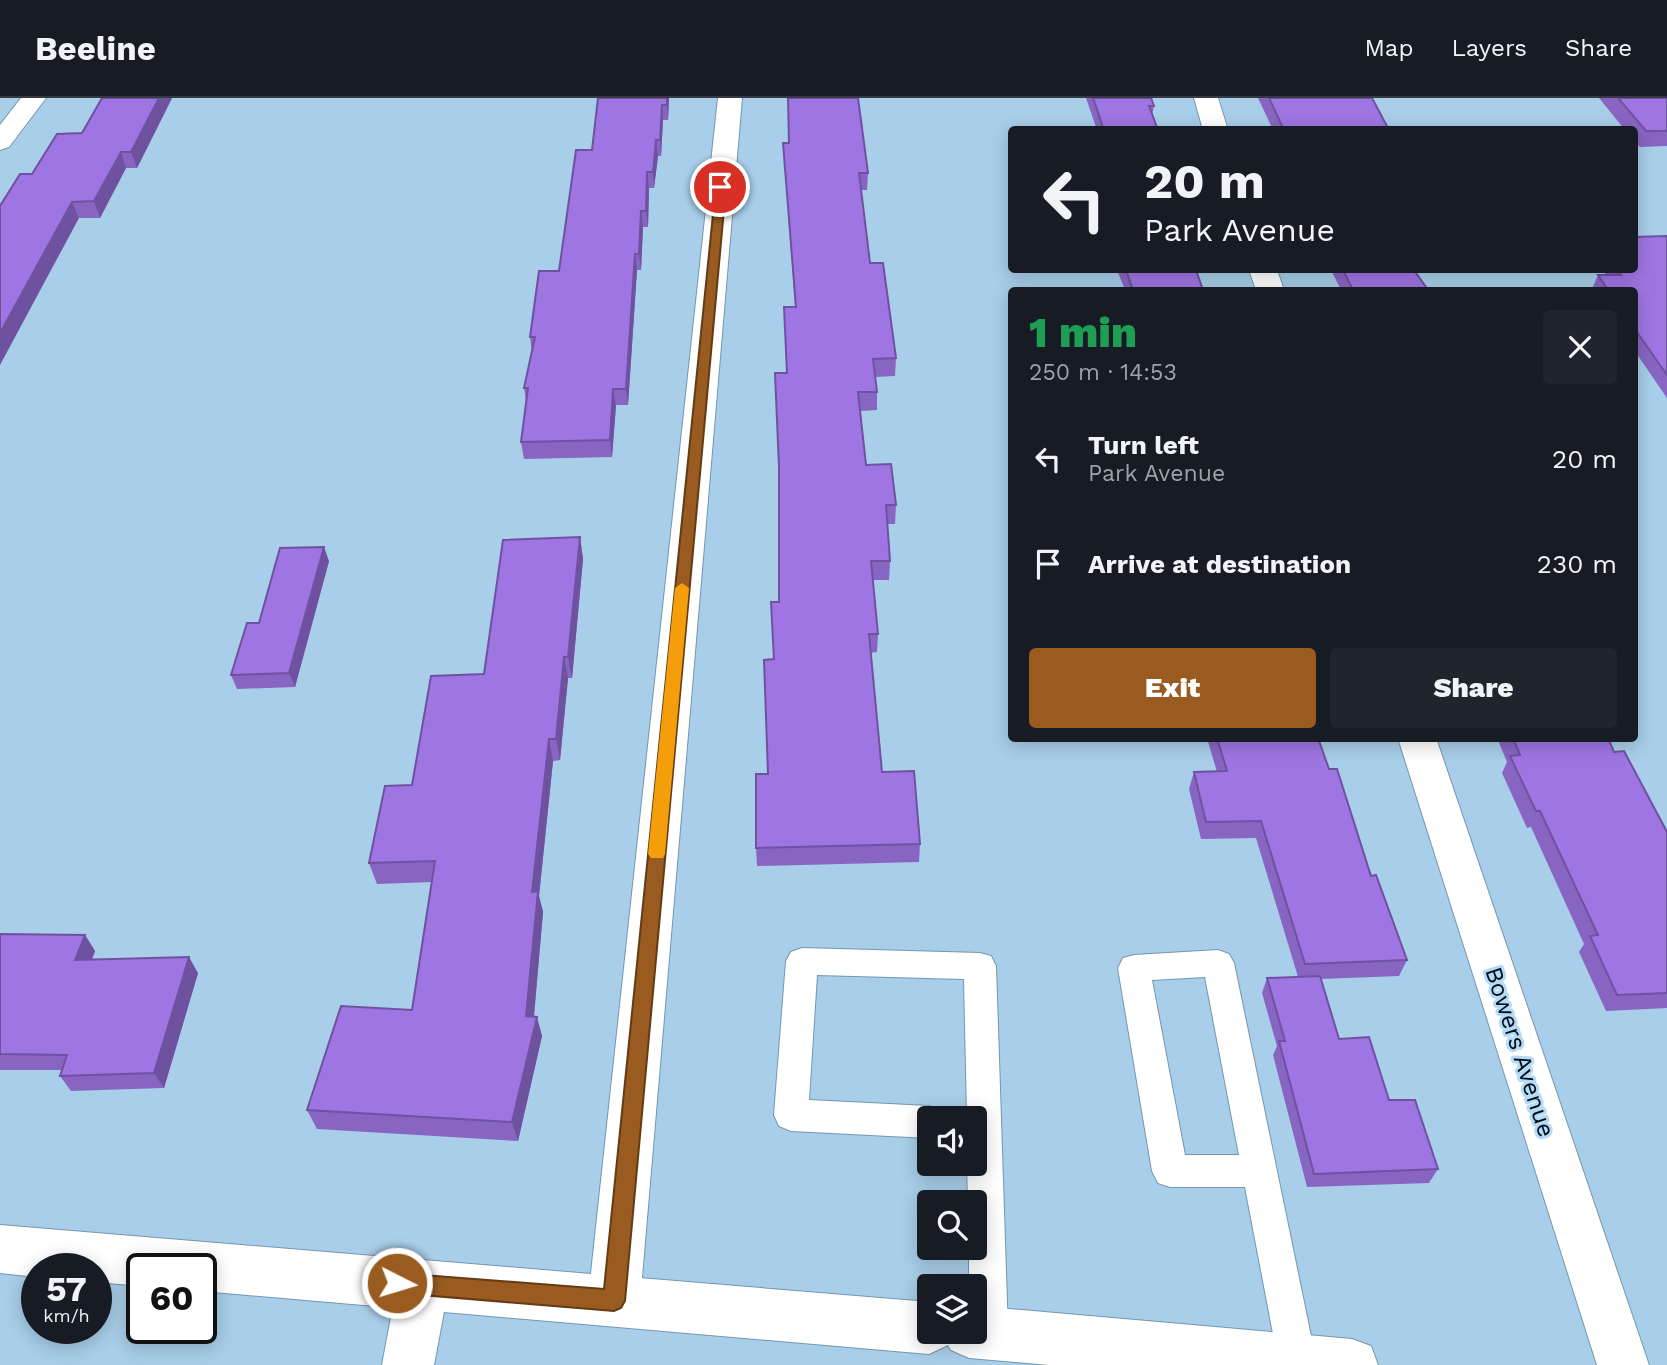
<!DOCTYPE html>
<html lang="en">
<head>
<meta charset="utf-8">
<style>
	:root { --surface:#171b24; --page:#20242c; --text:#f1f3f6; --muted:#9ea1a6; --line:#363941; --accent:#995b20 }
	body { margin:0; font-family:"Work Sans",sans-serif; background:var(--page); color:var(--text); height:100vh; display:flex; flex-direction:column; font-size:26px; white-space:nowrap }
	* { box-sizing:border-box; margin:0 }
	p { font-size:23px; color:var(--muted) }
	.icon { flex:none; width:38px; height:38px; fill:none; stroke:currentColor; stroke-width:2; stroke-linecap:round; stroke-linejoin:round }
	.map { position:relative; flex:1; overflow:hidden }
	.details { position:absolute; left:1008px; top:189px; width:630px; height:455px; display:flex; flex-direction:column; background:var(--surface); border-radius:7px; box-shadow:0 4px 18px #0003 }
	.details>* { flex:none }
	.guide { position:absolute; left:1008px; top:28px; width:630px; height:147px; border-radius:7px; box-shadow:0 4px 18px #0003; background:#171b24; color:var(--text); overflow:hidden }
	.tools { position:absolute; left:917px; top:1008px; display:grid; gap:14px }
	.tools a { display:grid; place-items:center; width:70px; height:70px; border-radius:7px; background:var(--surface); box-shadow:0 4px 18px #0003; font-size:35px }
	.speed { position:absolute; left:21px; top:1155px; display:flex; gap:14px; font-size:35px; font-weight:700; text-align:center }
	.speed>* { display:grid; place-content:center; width:91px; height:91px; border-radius:50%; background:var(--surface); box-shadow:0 4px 18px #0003; line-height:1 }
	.speed small { font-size:18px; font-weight:400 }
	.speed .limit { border:4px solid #111; border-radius:10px; background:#fff; color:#111 }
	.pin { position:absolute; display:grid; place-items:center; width:60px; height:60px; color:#fff; margin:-30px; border:4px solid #fff; border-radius:50%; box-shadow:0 2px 7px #0007 }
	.me { position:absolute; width:77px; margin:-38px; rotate:95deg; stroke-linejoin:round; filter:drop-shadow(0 0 5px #0008) }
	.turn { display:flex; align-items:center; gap:24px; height:147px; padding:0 21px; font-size:32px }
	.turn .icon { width:91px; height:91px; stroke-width:2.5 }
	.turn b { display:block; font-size:49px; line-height:60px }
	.round { display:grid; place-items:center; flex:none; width:74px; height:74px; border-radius:7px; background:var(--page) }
	.overview { display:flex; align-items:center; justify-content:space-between; height:119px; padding:0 21px }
	h1 { font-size:42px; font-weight:800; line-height:52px; color:#1e9e55 }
	.button { display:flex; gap:14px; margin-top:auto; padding:14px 21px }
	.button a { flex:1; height:80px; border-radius:7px; background:var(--accent); color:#fff; font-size:28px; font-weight:800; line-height:80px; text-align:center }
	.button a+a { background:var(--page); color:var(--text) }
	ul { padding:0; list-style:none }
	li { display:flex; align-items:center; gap:21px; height:105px; padding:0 21px }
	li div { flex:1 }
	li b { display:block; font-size:26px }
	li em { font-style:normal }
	header { display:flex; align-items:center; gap:42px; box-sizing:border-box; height:98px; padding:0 35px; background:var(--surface); border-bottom:2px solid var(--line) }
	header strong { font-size:33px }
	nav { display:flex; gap:38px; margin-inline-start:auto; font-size:24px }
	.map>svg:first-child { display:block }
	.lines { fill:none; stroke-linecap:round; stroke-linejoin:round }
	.lane-casing { stroke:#7397b1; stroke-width:2 }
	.street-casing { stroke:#7397b1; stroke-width:2 }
	.primary-casing { stroke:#7397b1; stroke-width:2 }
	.lane { fill:#fff; fill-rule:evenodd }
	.street { fill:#fff; fill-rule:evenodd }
	.primary { fill:#fff; fill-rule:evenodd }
	.wall { fill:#8965c3 }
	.shaded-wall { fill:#6f529f }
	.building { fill:#9f75e3; stroke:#6f529f; stroke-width:2 }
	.route { fill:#995b20; stroke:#633b15; stroke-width:2 }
	.slow { fill:#f59e0b }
	.labels { text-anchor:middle; stroke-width:6; stroke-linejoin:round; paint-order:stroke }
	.street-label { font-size:24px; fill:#020d16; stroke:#b5dbf6 }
</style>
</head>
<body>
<header>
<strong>Beeline</strong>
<nav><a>Map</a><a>Layers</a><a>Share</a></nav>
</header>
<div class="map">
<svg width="1667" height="1267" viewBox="0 0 1667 1267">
	<rect width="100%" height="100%" fill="#a8cee9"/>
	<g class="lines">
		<defs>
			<g id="lane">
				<polygon points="802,850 980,855 991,858 996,868 1008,1235 1002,1248 989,1254 976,1248 970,1235 975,1234 975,1188 969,1188 969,1150 975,1150 975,1104 968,1104 967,1066 975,1066 975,1020 967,1020 964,881 817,877 809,1002 929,1008 941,1013 945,1020 929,1020 929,1040 791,1033 779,1028 774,1017 786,863 791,854"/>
				<path d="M1218,852L1229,856L1234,865L1317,1267H1279L1245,1089H1170L1158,1085L1152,1073L1118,870L1123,860L1134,857ZM1205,879L1239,1057H1185L1152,882Z"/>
			</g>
			<g id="street">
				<polygon points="21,0 46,0 9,49 0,52 0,27"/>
				<polygon points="718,0 742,0 640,1203 632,1221 614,1228 596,1221 588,1203"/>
				<polygon points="1194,0 1218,0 1228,32 1203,32"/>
				<polygon points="1249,172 1277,172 1284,192 1256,192"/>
				<polygon points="1398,640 1436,640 1649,1267 1597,1267"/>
				<polygon points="423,1162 441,1169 449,1187 434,1267 382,1267 397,1187 405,1169"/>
			</g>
			<polygon id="primary" points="0,1127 929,1204 929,1234 975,1234 975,1208 1352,1241 1371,1248 1378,1267 1049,1267 969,1260 951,1252 948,1247 929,1256 201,1193 201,1171 142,1171 142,1188 96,1184 96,1171 37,1171 37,1179 0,1175"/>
		</defs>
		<!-- lane casing -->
		<use href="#lane" class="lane-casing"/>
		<!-- street casing -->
		<use href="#street" class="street-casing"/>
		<!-- primary casing -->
		<use href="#primary" class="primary-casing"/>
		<!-- lane -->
		<use href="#lane" class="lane"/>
		<!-- street -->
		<use href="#street" class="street"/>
		<!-- primary -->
		<use href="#primary" class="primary"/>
	</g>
	<!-- wall -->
	<g class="wall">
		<polygon points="102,0 172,0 137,70 126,70 100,120 79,120 32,76 82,35"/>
		<polygon points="598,0 669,0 668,22 663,22 661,58 658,58 654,90 649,90 648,129 643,129 641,172 637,172 628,307 616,307 612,359 524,361 521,344 526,303 524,290 532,254 530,239 559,173 592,52"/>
		<polygon points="1086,0 1151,0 1154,8 1152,17 1158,32 1097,32"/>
		<polygon points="1258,0 1372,0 1389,32 1273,32"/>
		<polygon points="1599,0 1667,0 1667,48 1640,49 1634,43 1634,32 1625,32"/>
		<polygon points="783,45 789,45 868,75 867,92 861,92 870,165 896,260 895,278 875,279 877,294 877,312 860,313 866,367 896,407 895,426 887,426 890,463 889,482 873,482 878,536 877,554 871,555 882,674 920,746 919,764 757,768 756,750 768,676 774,561 779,504 786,275 795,209"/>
		<polygon points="1667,138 1667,300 1634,252 1634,192 1593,192 1592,191 1598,177 1606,177 1602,172 1634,172"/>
		<polygon points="1117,172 1196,172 1203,192 1125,192"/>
		<polygon points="1331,172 1420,172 1415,172 1428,192 1341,192"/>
		<polygon points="580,439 583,461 572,580 568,580 560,662 553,663 539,798 543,814 534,919 542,938 518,1043 317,1031 307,1012 412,912 432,784 377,786 369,765 412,687 484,576"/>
		<polygon points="329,463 295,589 237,591 231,577 259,525"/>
		<polygon points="1207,640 1318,640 1329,671 1371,778 1407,862 1399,878 1321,881 1339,941 1389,1002 1438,1071 1429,1085 1307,1089 1273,957 1277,948 1262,895 1267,880 1298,879 1256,740 1201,741 1189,691 1194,674 1217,674"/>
		<polygon points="1497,640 1608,640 1614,654 1667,734 1667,910 1606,913 1579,854 1584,846 1531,729 1527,730 1502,675 1507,664"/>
		<polygon points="0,836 85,837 95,853 92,862 198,875 164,990 71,993 60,978 62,972 0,972"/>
	</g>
	<!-- shaded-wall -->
	<g class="shaded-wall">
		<polygon points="159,0 172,0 137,70 131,54"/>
		<polygon points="667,0 669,0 668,22 667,7"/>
		<polygon points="662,7 663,22 661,58 660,42"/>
		<polygon points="656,42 658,58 654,90 653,74"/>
		<polygon points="121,54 126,70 100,120 94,103"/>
		<polygon points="647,74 649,90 648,129 646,113"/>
		<polygon points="72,104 79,120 0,267 0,235"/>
		<polygon points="641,113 643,129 641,172 639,156"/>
		<polygon points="635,156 637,172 628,307 626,291"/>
		<polygon points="613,291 616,307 612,359 610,342"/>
		<polygon points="580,439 583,461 572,580 568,559"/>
		<polygon points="324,449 329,463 295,589 289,575"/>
		<polygon points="564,559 568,580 560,662 556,641"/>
		<polygon points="549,641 553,663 539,798 543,814 532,938 526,918 532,794"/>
		<polygon points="85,837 95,853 85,878 75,862"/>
		<polygon points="189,859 198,875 164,990 154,975"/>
		<polygon points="537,919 542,938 518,1043 512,1024"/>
	</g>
	<!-- building -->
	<g class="building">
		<polygon points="102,0 159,0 131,54 121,54 94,103 72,104 0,235 0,108 20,76 32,76 57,36 82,35"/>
		<polygon points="598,0 667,0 667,7 662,7 660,42 656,42 653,74 647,74 646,113 641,113 639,156 635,156 626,291 613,291 610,342 521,344 528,290 524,290 535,239 530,239 539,173 559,173 576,52 592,52"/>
		<polygon points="788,0 858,0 868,75 859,75 870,165 883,165 896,260 873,261 877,294 858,294 866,367 891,366 896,407 886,407 890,463 871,463 878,536 869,536 882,674 914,673 920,746 756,750 756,676 768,676 764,562 774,561 771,504 779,504 779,369 775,275 787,275 784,209 796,209 783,45 789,45"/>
		<polygon points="1093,0 1151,0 1154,8 1149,8 1158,32 1104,32"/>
		<polygon points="1269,0 1372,0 1389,32 1284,32"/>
		<polygon points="1618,0 1667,0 1667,33 1646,33"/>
		<polygon points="1667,138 1667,277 1634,230 1634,192 1608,192 1598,177 1621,177 1617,172 1634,172 1634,139"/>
		<polygon points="1126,172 1196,172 1203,192 1133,192"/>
		<polygon points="1343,172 1414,172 1428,192 1353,192"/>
		<polygon points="580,439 568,559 564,559 556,641 549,641 532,794 538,793 526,918 537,919 512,1024 307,1012 341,908 412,912 435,763 369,765 385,688 412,687 431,578 484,576 503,442"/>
		<polygon points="324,449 289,575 231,577 247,525 259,525 280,450"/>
		<polygon points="1217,640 1318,640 1329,671 1337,671 1371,778 1376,777 1407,862 1305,866 1261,723 1206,724 1194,674 1227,673"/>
		<polygon points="1513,640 1608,640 1614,654 1624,653 1667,734 1667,895 1617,897 1590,838 1598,837 1540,713 1536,713 1510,658 1520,657"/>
		<polygon points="0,836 85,837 75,862 189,859 154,975 60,978 67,957 0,956"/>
		<polygon points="1320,878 1339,941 1369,939 1389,1002 1415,1002 1438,1071 1314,1076 1279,943 1285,943 1267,880"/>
	</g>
	<!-- route -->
	<polygon class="route" points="716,87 726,89 625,1203 621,1210 614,1213 397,1195 389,1192 386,1185 389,1178 397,1175 604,1191"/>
	<!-- slow -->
	<polygon class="slow" points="682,485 689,490 665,756 663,760 651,760 648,756 675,490"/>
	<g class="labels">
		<!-- street labels -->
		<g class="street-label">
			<text transform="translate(1520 954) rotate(72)" y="8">Bowers Avenue</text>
		</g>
	</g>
</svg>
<div class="tools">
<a><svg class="icon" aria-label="sound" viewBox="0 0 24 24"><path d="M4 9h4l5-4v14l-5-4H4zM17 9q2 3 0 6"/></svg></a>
<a><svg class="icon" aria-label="search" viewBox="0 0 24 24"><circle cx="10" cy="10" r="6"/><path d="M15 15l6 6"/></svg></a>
<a><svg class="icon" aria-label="layers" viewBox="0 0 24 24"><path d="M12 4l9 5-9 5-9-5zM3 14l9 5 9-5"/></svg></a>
</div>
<div class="speed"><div>57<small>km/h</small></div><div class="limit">60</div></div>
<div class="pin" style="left:720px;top:89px;background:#d93025"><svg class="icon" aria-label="arrive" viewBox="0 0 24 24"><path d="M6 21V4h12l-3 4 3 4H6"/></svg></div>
<svg class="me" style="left:397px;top:1185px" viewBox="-20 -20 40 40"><circle r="17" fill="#995b20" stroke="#fff" stroke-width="3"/><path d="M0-11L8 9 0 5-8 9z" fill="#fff"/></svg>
<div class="guide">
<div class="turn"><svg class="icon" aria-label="left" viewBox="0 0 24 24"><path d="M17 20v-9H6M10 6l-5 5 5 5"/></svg><div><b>20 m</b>Park Avenue</div></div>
</div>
<section class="details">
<div class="overview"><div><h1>1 min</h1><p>250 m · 14:53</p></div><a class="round"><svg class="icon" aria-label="close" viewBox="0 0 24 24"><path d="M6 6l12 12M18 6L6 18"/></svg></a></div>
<ul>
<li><svg class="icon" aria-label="left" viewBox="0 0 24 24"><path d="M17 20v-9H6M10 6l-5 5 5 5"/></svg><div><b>Turn left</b><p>Park Avenue</p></div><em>20 m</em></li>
<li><svg class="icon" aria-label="arrive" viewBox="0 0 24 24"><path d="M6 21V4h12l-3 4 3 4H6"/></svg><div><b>Arrive at destination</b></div><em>230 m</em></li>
</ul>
<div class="button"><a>Exit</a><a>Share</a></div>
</section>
</div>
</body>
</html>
